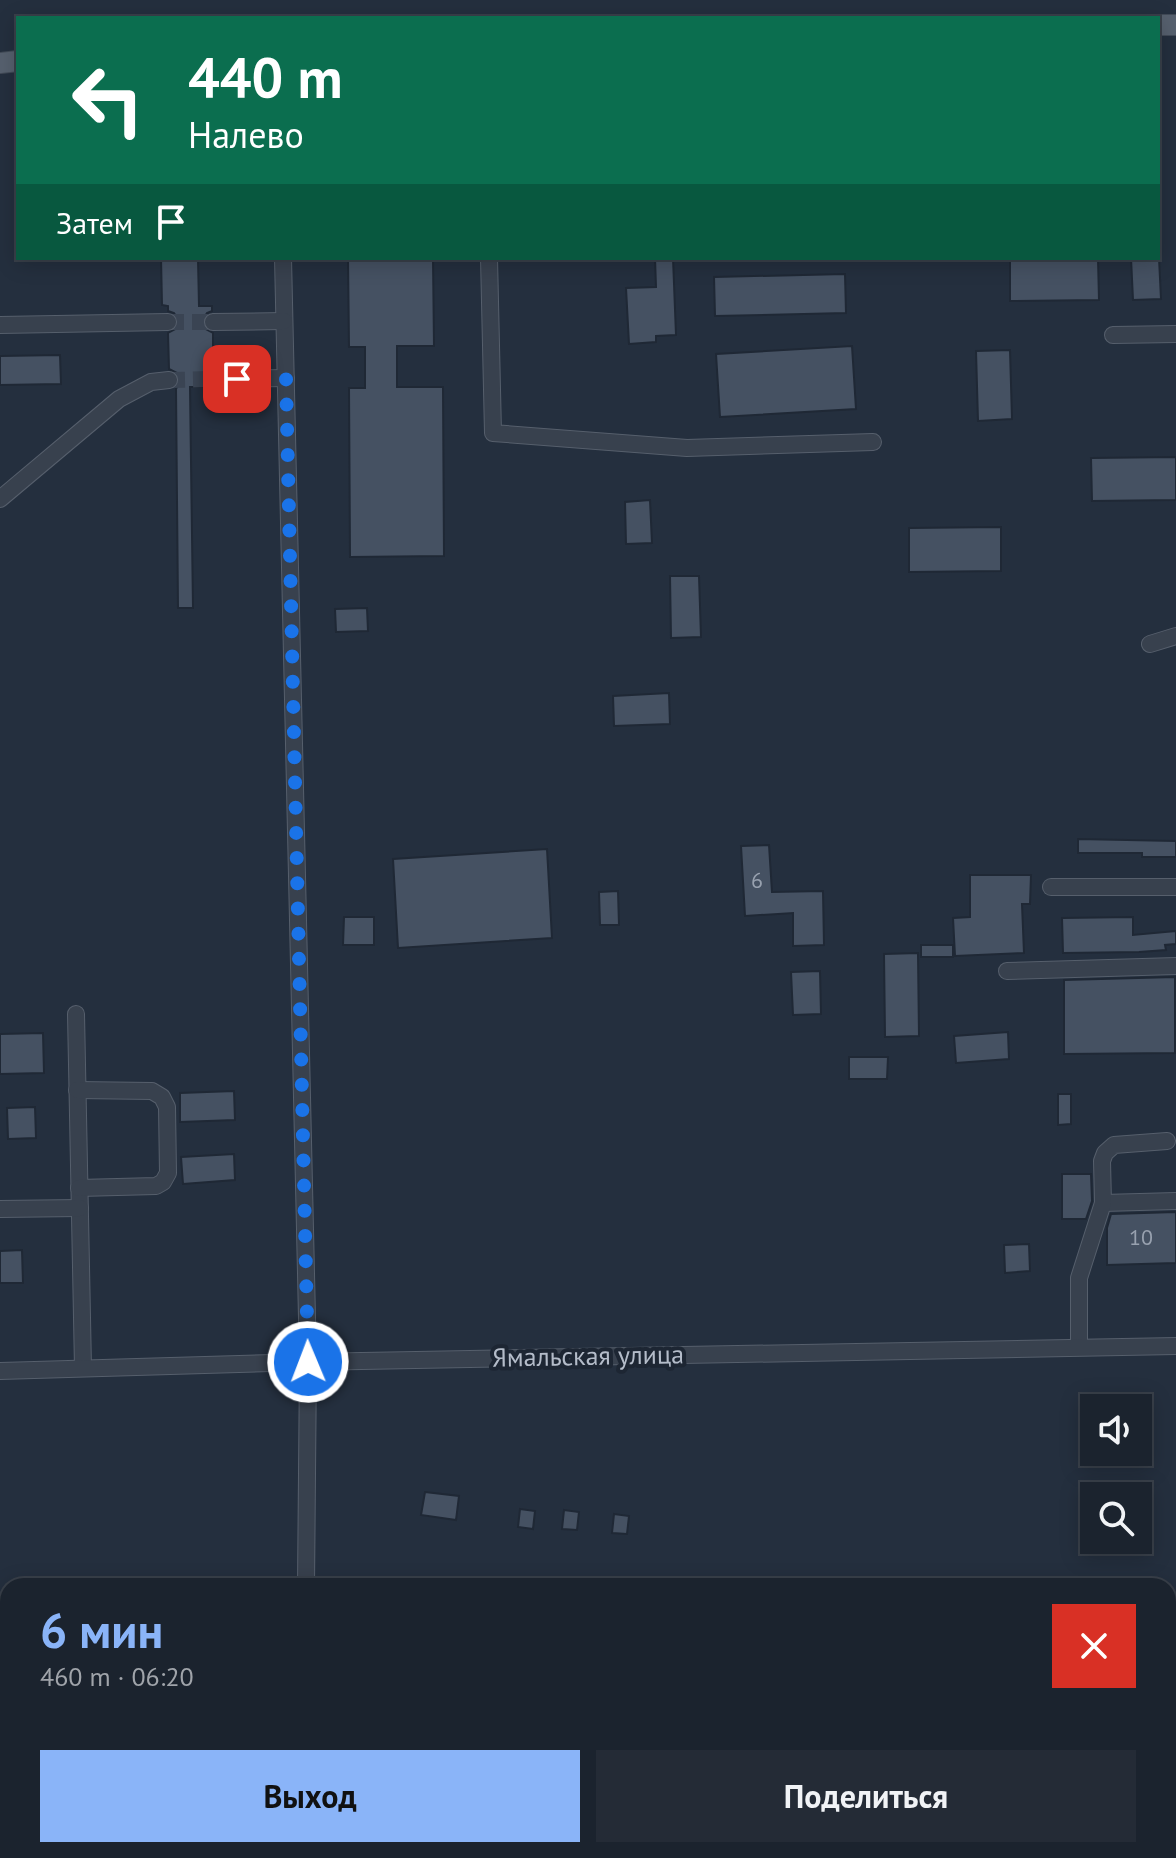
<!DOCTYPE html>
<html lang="ru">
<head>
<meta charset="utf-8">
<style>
	:root { --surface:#1b232e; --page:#242b36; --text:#f1f3f6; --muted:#a0a4aa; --line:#39404a; --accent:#8ab4f8 }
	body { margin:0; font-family:"PT Sans",sans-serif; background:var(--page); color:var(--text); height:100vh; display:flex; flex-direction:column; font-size:30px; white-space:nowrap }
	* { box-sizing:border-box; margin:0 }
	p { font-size:26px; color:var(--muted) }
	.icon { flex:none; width:44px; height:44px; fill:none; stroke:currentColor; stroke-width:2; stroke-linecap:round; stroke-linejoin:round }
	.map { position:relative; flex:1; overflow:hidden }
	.panel { position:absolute; left:0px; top:1578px; width:1176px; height:280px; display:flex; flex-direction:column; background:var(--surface); border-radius:24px 24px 0 0; box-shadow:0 4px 20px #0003,0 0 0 2px var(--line) }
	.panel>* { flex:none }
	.banner { position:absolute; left:16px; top:16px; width:1144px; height:244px; border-radius:0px; box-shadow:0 4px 20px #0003,0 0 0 2px var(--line); background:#0b6e4f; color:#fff; overflow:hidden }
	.tools { position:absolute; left:1080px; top:1394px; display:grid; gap:16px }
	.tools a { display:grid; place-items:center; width:72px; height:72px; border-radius:0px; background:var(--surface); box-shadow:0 4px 20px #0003,0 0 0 2px var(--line); font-size:40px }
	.pin { position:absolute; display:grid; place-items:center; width:68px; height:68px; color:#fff; margin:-34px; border-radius:16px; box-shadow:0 4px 12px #0006 }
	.me { position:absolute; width:88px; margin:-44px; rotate:359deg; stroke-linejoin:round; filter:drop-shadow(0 0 6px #0008) }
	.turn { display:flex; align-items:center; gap:28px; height:168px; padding:0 40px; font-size:36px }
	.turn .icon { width:104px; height:104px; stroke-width:2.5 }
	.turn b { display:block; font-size:56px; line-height:68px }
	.then { display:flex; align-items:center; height:76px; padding:0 40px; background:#0003; gap:16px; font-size:30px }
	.round { display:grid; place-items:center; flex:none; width:84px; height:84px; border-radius:0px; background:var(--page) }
	.head { display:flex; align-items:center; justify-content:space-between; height:136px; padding:0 40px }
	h1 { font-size:48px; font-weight:700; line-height:60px; color:var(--accent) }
	.button { display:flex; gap:16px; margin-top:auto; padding:16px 40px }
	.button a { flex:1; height:92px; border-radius:0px; background:var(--accent); color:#111; font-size:32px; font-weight:700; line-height:92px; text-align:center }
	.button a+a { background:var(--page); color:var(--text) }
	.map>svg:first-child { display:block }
	.building { fill:#455162; stroke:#1f2835; stroke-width:2 }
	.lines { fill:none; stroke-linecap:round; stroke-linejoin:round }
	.minor-tunnel { stroke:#3a4453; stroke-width:16; stroke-dasharray:16 8; stroke-linecap:butt }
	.minor-casing { stroke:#565f6c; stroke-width:18 }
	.major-casing { stroke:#414a57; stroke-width:22 }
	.minor { stroke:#38414e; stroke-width:16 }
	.major { stroke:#56606e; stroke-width:20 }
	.route { stroke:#1a73e8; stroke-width:14; stroke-dasharray:0 25.2 }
	.labels { text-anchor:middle; stroke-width:8; stroke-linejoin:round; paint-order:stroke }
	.number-label { font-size:22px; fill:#98a1af }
	.street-label { font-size:26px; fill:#b4bcc9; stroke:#1d2633 }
</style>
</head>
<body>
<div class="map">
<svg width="1176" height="1858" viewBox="0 0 1176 1858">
	<rect width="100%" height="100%" fill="#242f3e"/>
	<!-- building -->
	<g class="building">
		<polygon points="161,258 198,258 199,306 212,306 212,311 207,313 202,321 204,328 213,333 213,368 203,374 202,380 206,387 190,387 193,608 178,608 176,389 180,380 177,373 169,369 168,333 177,328 179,321 174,313 168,311 168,306 162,305"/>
		<polygon points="348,258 433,258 434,346 397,346 397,387 443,387 444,556 350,557 349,388 365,388 365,347 349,347"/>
		<polygon points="655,258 673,258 676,335 656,336 656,342 629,344 626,288 656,287"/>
		<polygon points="1010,258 1098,258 1099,300 1010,301"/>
		<polygon points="1131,258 1159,258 1161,299 1133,300"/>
		<polygon points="845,274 846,313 715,316 714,277"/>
		<polygon points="852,346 856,409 720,417 716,354"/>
		<polygon points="1010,350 1012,419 978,421 976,351"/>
		<polygon points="60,355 61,384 0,385 0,356"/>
		<polygon points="1176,457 1176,500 1092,501 1091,458"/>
		<polygon points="650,500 652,543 626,544 625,502"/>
		<polygon points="1001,527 1001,571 909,572 909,528"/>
		<polygon points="670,576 699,576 701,637 671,638"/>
		<polygon points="367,608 368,631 336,632 335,609"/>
		<polygon points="669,693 670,724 614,726 613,696"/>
		<polygon points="1078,839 1176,841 1176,857 1142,857 1142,853 1078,853"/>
		<polygon points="769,845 772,892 823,891 824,945 793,946 793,913 745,916 741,846"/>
		<polygon points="547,849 552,938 398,948 393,859"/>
		<polygon points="970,875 1031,875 1030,904 1022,904 1024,953 955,956 953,918 970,917"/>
		<polygon points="618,891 619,925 600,925 599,892"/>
		<polygon points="344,917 374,917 374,945 343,945"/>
		<polygon points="1133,917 1133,935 1176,931 1176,944 1165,945 1166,950 1139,952 1063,953 1062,918"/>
		<rect x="921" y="945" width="32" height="12"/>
		<polygon points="918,953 919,1036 885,1037 884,954"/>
		<polygon points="820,971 821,1014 793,1015 791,972"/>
		<polygon points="1175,977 1175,1053 1064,1054 1064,980"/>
		<polygon points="1008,1032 1009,1059 956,1063 954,1036"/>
		<polygon points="43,1033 44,1073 0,1074 0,1034"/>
		<polygon points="849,1057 888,1057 887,1079 849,1079"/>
		<polygon points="234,1091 235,1120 180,1122 180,1093"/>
		<polygon points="1058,1094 1071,1094 1071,1124 1058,1125"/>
		<polygon points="35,1107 36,1138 8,1139 7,1108"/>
		<polygon points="234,1154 235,1180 183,1184 181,1157"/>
		<polygon points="1062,1174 1091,1174 1092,1201 1086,1219 1062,1219"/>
		<polygon points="1176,1212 1176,1263 1107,1265 1107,1228 1111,1214"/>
		<polygon points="1029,1244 1030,1271 1005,1273 1004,1245"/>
		<polygon points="22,1250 23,1283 0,1283 0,1251"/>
		<polygon points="425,1492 459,1496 456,1520 421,1515"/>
		<polygon points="520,1509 535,1511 533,1529 518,1527"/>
		<polygon points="564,1510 579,1512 577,1530 562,1529"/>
		<polygon points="614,1514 629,1516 627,1534 612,1533"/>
	</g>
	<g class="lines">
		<!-- minor-tunnel -->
		<g class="minor-tunnel">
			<polyline points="168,322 213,322"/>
			<polyline points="169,380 213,379"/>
		</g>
		<defs>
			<g id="minor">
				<polyline points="283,258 308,1362 306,1586"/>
				<polyline points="489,258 493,433 687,448 873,442"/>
				<polyline points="213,322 284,321"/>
				<polyline points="0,325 168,322"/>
				<polyline points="1113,335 1176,334"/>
				<polyline points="213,379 286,378"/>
				<polyline points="0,499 119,399 151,382 169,380"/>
				<polyline points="1150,644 1176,636"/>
				<polyline points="1051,887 1176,887"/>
				<polyline points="1007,971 1176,966"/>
				<polyline points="76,1014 83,1368"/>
				<polyline points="77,1090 152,1091 162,1097 167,1107 168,1173 163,1182 156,1186 79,1188"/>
				<polyline points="1103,1203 1176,1201"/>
				<polyline points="0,1209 80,1208"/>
				<polyline points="1079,1347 1079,1278 1103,1203 1102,1161 1105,1153 1114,1145 1167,1141"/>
				<polyline points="0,1371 308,1362 1176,1346"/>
				<polyline points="16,1850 16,1858"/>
				<polyline points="303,1850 303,1858"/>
				<polyline points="513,1850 513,1858"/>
			</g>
			<g id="major">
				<polyline points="1158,25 1176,25"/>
				<polyline points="0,63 18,61"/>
			</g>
		</defs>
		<!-- minor casing -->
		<use href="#minor" class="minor-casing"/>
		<!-- major casing -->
		<use href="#major" class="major-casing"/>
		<!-- minor -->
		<use href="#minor" class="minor"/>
		<!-- major -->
		<use href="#major" class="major"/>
	</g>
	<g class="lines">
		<!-- route -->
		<polyline class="route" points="237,379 286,378 308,1362"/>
	</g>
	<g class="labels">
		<!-- number labels -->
		<g class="number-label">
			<text x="757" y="888">6</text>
			<text x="1141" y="1245">10</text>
		</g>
		<!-- street labels -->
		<g class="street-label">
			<text transform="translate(588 1356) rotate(-1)" y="9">Ямальская улица</text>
		</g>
	</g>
</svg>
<div class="tools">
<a><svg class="icon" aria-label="sound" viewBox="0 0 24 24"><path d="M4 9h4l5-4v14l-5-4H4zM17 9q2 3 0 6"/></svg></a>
<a><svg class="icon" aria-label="search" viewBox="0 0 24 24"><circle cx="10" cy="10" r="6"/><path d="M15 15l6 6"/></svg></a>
</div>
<div class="pin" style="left:237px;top:379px;background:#d93025"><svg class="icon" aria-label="arrive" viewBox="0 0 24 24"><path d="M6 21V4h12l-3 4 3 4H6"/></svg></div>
<svg class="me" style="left:308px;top:1362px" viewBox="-20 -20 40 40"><circle r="17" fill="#1a73e8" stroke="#fff" stroke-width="3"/><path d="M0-11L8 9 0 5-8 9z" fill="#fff"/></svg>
<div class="banner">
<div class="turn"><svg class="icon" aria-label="left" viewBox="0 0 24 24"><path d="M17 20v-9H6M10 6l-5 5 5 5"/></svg><div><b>440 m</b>Налево</div></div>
<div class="then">Затем<svg class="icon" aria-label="arrive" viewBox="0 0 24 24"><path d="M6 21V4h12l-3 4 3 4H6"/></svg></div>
</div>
<section class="panel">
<div class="head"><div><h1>6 мин</h1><p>460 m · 06:20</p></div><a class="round" style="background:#d93025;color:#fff"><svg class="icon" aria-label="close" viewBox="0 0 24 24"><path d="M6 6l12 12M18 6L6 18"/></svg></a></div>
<div class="button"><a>Выход</a><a>Поделиться</a></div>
</section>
</div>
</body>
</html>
